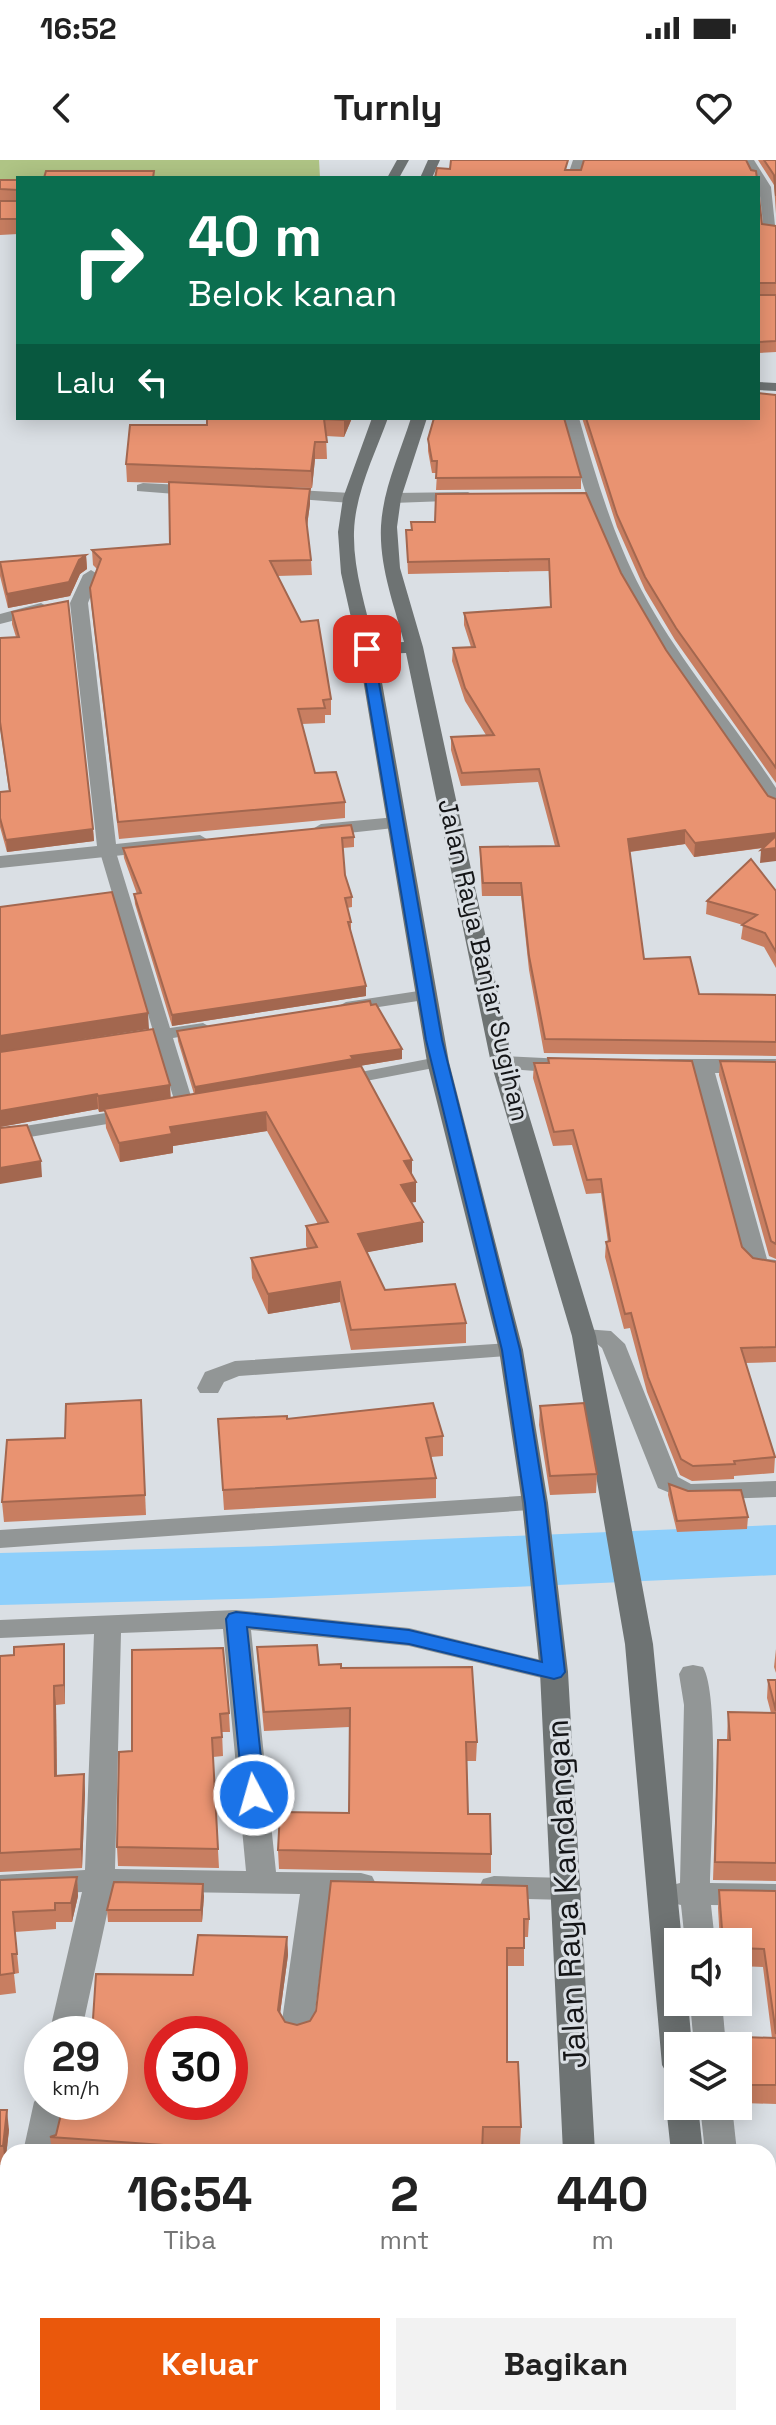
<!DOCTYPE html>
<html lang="id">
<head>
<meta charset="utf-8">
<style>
	:root { --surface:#fff; --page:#f2f2f2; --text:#222; --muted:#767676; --accent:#ea580c }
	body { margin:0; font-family:"Space Grotesk",sans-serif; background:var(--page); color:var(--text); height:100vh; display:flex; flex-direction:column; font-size:30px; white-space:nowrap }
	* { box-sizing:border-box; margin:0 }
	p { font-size:26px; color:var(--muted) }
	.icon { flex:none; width:44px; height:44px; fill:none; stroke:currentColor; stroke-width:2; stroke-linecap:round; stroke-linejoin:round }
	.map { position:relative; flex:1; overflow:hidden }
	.details { position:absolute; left:0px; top:1984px; width:776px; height:282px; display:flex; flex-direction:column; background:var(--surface); border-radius:24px 24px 0 0; box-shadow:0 4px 20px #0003 }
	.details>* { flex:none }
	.guide { position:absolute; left:16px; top:16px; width:744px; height:244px; border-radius:0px; box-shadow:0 4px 20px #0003; background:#0b6e4f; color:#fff; overflow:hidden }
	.fabs { position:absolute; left:664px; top:1768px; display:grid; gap:16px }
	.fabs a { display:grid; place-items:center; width:88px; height:88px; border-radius:0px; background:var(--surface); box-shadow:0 4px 20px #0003; font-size:40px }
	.speed { position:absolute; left:24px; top:1856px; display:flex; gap:16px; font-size:40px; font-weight:700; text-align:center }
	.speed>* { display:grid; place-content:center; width:104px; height:104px; border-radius:50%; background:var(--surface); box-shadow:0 4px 20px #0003; line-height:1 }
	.speed small { font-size:20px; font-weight:400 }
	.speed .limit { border:12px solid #d22; background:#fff; color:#111 }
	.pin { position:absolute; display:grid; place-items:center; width:68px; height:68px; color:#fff; margin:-34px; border-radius:16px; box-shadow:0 4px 12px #0006 }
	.me { position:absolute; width:88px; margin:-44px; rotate:354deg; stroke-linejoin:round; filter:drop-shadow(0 0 6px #0008) }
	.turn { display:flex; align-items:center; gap:28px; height:168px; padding:0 40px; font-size:36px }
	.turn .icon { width:104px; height:104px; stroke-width:2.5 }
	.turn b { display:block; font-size:56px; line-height:68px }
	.then { display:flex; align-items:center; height:76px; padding:0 40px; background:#0003; gap:16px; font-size:30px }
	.eta { display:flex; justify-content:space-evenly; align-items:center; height:136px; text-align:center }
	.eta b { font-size:48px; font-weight:700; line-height:56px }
	.primary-button { display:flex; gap:16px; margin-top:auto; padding:16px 40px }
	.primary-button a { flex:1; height:92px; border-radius:0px; background:var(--accent); color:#fff; font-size:32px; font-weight:700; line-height:92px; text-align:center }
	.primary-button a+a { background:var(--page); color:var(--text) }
	.status { display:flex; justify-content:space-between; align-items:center; height:56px; padding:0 40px; background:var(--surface); direction:ltr }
	.status svg { height:22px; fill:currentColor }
	header { display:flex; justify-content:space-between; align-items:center; height:104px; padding:0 40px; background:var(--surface); font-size:36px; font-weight:700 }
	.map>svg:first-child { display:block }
	.green { fill:#afc485 }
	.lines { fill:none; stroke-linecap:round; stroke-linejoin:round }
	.river { fill:#8dcffb; fill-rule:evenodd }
	.lane { fill:#929696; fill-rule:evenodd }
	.street { fill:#929696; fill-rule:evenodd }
	.secondary { fill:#6e7373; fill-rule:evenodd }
	.wall { fill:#c87e61 }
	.shaded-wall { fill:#a3674f }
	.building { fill:#e99371; stroke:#a3674f; stroke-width:2; fill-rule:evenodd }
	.route { fill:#1a73e8; stroke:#114b97; stroke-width:2 }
	.labels { text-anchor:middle; stroke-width:6; stroke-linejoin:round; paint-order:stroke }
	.street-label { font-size:26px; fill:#141517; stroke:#dadfe4 }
	.near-street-label { font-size:32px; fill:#141517; stroke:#dadfe4 }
</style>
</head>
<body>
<div class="status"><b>16:52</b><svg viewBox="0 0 49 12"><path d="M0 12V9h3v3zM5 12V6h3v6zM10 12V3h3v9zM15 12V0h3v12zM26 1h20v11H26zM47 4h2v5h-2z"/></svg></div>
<header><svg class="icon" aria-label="back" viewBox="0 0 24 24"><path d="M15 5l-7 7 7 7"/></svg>Turnly<svg class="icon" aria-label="heart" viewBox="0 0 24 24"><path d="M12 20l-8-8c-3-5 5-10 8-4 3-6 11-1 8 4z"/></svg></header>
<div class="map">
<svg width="776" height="2265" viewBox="0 0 776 2265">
	<rect width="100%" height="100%" fill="#dadfe4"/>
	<!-- green -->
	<polygon class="green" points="0,0 319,0 320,18 18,18 18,26 0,26"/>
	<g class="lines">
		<!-- river -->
		<polygon class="river" points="776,1365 776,1415 271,1438 0,1445 0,1393 271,1386"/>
		<!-- lane -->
		<g class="lane">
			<polygon points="107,684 115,689 170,868 203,863 212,868 209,872 173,878 194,946 192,950 185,952 176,946 156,881 128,885 119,880 122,876 153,871 99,689"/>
			<polygon points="425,830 434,835 431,839 346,852 337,847 346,842"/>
			<polygon points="438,897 447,902 444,906 340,926 331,921 340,916"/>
			<polygon points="130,949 139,955 137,959 0,982 0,970"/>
		</g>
		<!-- street -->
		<g class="street">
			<polygon points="573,0 585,0 579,18 567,18"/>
			<polygon points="742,0 754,0 771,27 776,75 764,72 758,18 753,18"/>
			<path d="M563,258H579C596,317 613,376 642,431C679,501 733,562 776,628V649L769,647C720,575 661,505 622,426C596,373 580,315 563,258Z"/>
			<polygon points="143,323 201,326 209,331 201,336 137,331 137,325"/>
			<polygon points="278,329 351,333 359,338 351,343 272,337 270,334"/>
			<polygon points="468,332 476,337 474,340 393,343 385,338 393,333"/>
			<polygon points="91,410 99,415 88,443 116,684 200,675 210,681 200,687 0,708 0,696 97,686 70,443 83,415"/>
			<polygon points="41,443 50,448 47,452 0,464 0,454"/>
			<polygon points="396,657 406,663 403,667 321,676 311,670 321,664"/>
			<polygon points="502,896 564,899 575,906 564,913 494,908 491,903"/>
			<polygon points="661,899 776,899 776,913 715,913 767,1099 776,1100 776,1114 752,1110 744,1101 694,913 653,911 650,906 653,901"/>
			<polygon points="584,1169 611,1171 625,1184 678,1317 691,1324 776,1321 776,1337 687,1340 658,1328 602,1188 596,1183 575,1181 572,1176 575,1171"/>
			<polygon points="511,1183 520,1185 523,1190 520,1195 239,1216 224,1222 218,1233 200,1233 197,1228 205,1212 235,1201"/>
			<polygon points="535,1335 544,1337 548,1343 544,1349 0,1388 0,1370"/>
			<path d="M236,1450L409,1468L554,1503L564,1505L568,1512L564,1519L554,1521L409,1486L251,1470L276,1712L361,1713L372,1716L376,1724L372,1732L361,1735L330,1734L313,1868L308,1877L297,1880L286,1877L281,1868L300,1734L112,1731L81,1874H49L82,1732L0,1737V1715L85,1710L94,1474L0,1478V1460ZM223,1469L246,1711L115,1709L121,1473Z"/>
			<path d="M693,1505L703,1507C720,1536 711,1682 710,1723L776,1724V1746L711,1745L715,1782H685L681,1745L668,1742L664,1734L668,1726L680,1723L684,1545L679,1514L683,1507Z"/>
			<polygon points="494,1716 567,1718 578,1721 582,1729 578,1737 567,1740 494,1738 483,1735 479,1727 483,1719"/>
			<polygon points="690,1842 722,1842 726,1886 694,1886"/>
			<polygon points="42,1932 42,1942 66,1942 55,1992 23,1992 34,1942"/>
			<polygon points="700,1946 732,1946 737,1992 705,1992"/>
			<polygon points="8,2090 8,2143 0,2146 0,2093"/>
			<polygon points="729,2258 765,2258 766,2265 730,2265"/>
		</g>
		<!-- secondary -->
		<g class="secondary">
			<polygon points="397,0 409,0 399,18 387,18"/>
			<polygon points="428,0 440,0 432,18 420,18"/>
			<polygon points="758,222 776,223 776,231 758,230"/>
			<path d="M372,258H388C375,294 355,333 354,372C353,410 366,447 374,483L404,482C394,445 379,406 381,366C383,329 400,293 411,258H427L401,338L397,367L400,408L423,487L513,903L596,1176L653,1484L682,1782H678V1842H688L692,1886H678V1917L667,1914L662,1905L625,1484L572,1176L491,903L406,493L377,494L449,902L523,1190L548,1343L568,1512L595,1992H563L540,1512L522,1343L499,1190L427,902L358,489L341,413L338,372L343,338Z"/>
			<polygon points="678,1935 678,1946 698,1946 703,1992 671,1992 666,1946 671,1937"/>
			<polygon points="584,2258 620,2258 621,2265 585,2265"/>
			<rect x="696" y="2258" width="36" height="7"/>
		</g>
	</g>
	<!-- wall -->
	<g class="wall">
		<polygon points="758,0 776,0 776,54 774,25"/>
		<polygon points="0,20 18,20 18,74 0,75"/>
		<polygon points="758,28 762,64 776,66 776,134 758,134"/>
		<polygon points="758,135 776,135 776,192 758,193"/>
		<polygon points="776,235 776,623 675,480 645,430 617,367 582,258 758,258"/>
		<polygon points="207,258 352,258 344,277 326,276 327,299 315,299 312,328 250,326 310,344 307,366 311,400 312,415 277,416 331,539 331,555 325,555 325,563 302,564 315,613 345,642 345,658 119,679 91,443 90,428 97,409 93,405 92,390 170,384 169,323 127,322 126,304 207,265"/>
		<polygon points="428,279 581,317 581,329 436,330 437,313 432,313 428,291"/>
		<polygon points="406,370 621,413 666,490 768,636 763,688 694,697 685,684 630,692 644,799 699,834 776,835 776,896 544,893 529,810 521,736 482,736 480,700 480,687 555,686 538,622 461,626 451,590 451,577 486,575 465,541 452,501 453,488 471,487 464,465 464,453 550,447 549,411 408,414"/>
		<polygon points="86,395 87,409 80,414 70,436 8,448 0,416 0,402"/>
		<polygon points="12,452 93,669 94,681 7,692 0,667 0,632 9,631 0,567 0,478 16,477 12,464"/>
		<polygon points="354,677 354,687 343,688 345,715 352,737 352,747 347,748 351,762 351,772 366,836 172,866 135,744 134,734 137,734 124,698 123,688"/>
		<polygon points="776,731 776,808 764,787 741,779 743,765 706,754 707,741"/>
		<polygon points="371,845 402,889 402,899 353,907 412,1015 416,1042 412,1042 423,1082 367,1092 385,1130 466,1163 466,1183 351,1190 340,1142 268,1154 252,1118 251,1098 308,1089 306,1086 306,1066 318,1064 267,971 173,986 173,993 120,1002 106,968 105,951 99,952 98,949 0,967 0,892 171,938 194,934 178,881 177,871"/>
		<polygon points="548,898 753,1098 776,1102 776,1202 745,1203 775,1297 774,1313 734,1316 734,1319 692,1321 680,1315 647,1232 630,1168 624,1169 605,1097 606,1082 608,1082 601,1033 586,1034 572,985 553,986 533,918 534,903 548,903"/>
		<polygon points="720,901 776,902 776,1099 769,1096 719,915"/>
		<polygon points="141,1240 146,1355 4,1362 2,1342 65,1278"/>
		<polygon points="540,1246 597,1314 596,1333 550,1335 539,1265"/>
		<polygon points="218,1259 287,1259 443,1276 443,1296 431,1297 436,1318 436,1338 224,1350"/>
		<polygon points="669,1324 748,1357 747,1369 677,1372 668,1335"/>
		<polygon points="64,1484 65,1544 56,1545 57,1615 84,1614 85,1633 82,1708 0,1712 0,1496 14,1495"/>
		<polygon points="257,1487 319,1505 341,1508 477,1582 476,1601 467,1601 468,1654 491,1694 491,1713 279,1709 278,1690 349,1653 349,1567 264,1571 258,1506"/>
		<polygon points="776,1489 776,1513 774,1507"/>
		<polygon points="132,1490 229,1553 230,1572 222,1572 223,1596 213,1597 219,1708 118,1706 117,1687 132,1591"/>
		<polygon points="768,1520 776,1520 776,1721 713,1720 718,1580 727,1580 728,1552 771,1553 767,1538"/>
		<polygon points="77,1717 78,1736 72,1762 56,1762 56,1769 15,1772 19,1813 14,1814 16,1833 0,1835 0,1720"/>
		<polygon points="331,1721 529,1759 528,1777 524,1777 524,1806 507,1806 507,1902 521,1967 520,1985 482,1984 482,1992 52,1992 50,1977 56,1975 193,1815 287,1777 288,1795 280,1854 285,1862 297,1865 310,1861 316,1851"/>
		<polygon points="719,1730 776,1731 776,1944 744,1943 740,1896 742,1877 772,1878 763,1807 738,1806 738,1782 720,1782 718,1748"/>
		<polygon points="204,1736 202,1762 108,1762 107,1750"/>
		<polygon points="0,1950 9,1970 5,2005 0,2005"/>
	</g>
	<!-- shaded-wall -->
	<g class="shaded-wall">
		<polygon points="345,258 352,258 344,277 344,260"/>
		<polygon points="315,282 315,299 312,328 311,311"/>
		<polygon points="310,329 310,344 306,373 306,358"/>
		<polygon points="86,395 87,409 80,414 70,436 8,448 7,434 79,400"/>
		<polygon points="93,669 94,681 7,692 6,680"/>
		<polygon points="685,670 685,684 627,692 628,679"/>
		<polygon points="776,673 776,686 694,697 695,683"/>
		<polygon points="776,688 776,701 760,703 761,690"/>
		<polygon points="366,826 366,836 172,866 172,855"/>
		<polygon points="148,853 149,869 0,892 0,876"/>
		<polygon points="402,889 402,899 353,907 195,938 195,927 351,896"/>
		<polygon points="170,925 171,941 99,952 98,936"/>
		<polygon points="97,934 98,949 0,967 0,951"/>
		<polygon points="266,952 267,971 173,986 173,993 120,1002 119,983 170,967"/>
		<polygon points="412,1000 412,1020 404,1001"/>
		<polygon points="41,1001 42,1017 0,1024 0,1008"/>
		<polygon points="416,1022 416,1042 401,1044 401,1025"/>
		<polygon points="423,1062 423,1082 358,1094 358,1074"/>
		<polygon points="340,1122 340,1142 268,1154 268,1134"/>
		<polygon points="64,1484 65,1503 65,1544 64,1525"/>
		<polygon points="54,1526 56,1545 57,1635 55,1616"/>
		<polygon points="84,1614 85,1633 82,1708 81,1689"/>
		<polygon points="77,1717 78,1736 72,1762 71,1743"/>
		<polygon points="203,1724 204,1736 202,1762 201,1750"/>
		<polygon points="287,1777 288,1795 278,1868 278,1850"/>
		<polygon points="7,1950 9,1970 5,2005 3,1986"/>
	</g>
	<!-- building -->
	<g class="building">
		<polygon points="451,0 568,0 565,10 581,10 584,0 746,0 751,10 756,11 757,18 435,18 437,8 450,9"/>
		<polygon points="764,0 776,0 776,36 774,15"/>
		<polygon points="46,11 154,11 153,18 44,18"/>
		<polygon points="0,20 18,20 18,30 0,29"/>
		<polygon points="758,28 762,64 776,66 776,123 758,123"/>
		<polygon points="18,36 18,59 0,59 0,41 17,41"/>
		<polygon points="758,135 776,135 776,181 758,182"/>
		<polygon points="758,233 776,235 776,608 676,468 645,417 617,355 586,258 758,258"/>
		<polygon points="207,258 345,258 344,260 324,259 327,282 315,282 311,311 126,304 130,265 207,265"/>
		<polygon points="434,258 564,258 581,317 436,318 437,301 432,301 428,279"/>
		<polygon points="169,322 310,329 306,358 311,400 270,401 301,462 318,460 331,539 323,540 325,548 298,549 315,613 336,612 345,642 118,662 90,428 101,399 92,390 170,384"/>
		<polygon points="586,333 621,413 666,490 768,636 776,639 776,673 695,683 685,670 628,679 644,799 690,797 699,834 776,835 776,882 545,879 529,796 521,723 483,723 480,687 559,686 539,609 462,613 451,577 494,575 465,528 453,488 475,487 464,453 551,447 549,399 408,402 406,370 412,370 411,362 435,362 436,334"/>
		<polygon points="86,395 79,400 69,422 7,434 0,402"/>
		<polygon points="68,441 93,669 6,680 0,658 0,632 10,631 0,562 0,478 19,477 12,452"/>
		<polygon points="351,665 354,677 342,678 345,715 352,737 345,738 351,762 348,762 366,826 172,855 134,734 141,733 123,688"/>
		<polygon points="776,676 776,688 761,690"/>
		<polygon points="751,699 776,731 776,792 765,773 742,765 757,755 707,741"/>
		<polygon points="112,732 148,853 0,876 0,747"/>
		<polygon points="370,841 371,845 376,844 402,889 351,896 353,899 195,927 177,871"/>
		<polygon points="153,869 170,925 98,936 97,934 0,951 0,892"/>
		<polygon points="548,898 692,901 742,1087 753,1098 776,1102 776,1187 741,1188 775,1297 734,1301 735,1304 693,1306 681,1299 648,1217 631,1153 625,1154 606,1082 610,1081 601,1019 587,1020 573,970 554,972 534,903 549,903"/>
		<polygon points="720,901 776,902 776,1084 771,1081"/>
		<polygon points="361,906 412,1000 404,1001 416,1022 401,1025 423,1062 358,1074 385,1130 455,1124 466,1163 351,1170 340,1122 268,1134 251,1098 317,1087 306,1066 328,1062 266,952 170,967 172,974 119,983 104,949"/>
		<polygon points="27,965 41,1001 0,1008 0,968"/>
		<polygon points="141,1240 145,1335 2,1342 7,1280 65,1278 66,1244"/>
		<polygon points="433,1243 443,1276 426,1278 436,1318 223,1330 218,1259 287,1256 287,1259"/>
		<polygon points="584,1243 597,1314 550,1316 540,1246"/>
		<polygon points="669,1324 688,1331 741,1330 748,1357 677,1361"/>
		<polygon points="64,1484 64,1525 54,1526 55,1616 84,1614 81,1689 0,1693 0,1496 14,1495 14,1487"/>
		<polygon points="317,1485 319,1505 341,1504 341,1508 472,1507 477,1582 466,1582 468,1654 490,1654 491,1694 278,1690 280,1652 349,1653 350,1548 264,1552 257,1487"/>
		<polygon points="223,1488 229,1553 220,1554 222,1577 212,1578 218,1689 117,1687 119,1592 132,1591 132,1490"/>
		<polygon points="768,1520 776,1520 776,1551"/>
		<polygon points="728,1552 776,1553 776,1703 715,1702 718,1580 730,1580"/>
		<polygon points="77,1717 71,1743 55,1743 55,1750 13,1752 17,1794 12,1794 14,1813 0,1815 0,1720"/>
		<path d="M331,1721L527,1726L529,1759H524V1788H507V1902H518L521,1967H483L482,1992H264L50,1977L56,1975L64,1942H110V1874H92L96,1814L193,1815L198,1775L287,1777L278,1850L285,1862L297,1865L310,1861L316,1851ZM162,1874H230V1942H162Z"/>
		<polygon points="114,1722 203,1724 201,1750 107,1750"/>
		<polygon points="719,1730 776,1731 776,1874 764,1789 738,1788 738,1782 723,1782"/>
		<polygon points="742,1877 776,1878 776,1925 746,1925"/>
		<polygon points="0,1950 7,1950 3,1986 0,1986"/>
		<polygon points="0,2237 8,2239 8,2258 114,2258 112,2265 0,2265"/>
	</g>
	<!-- route -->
	<polygon class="route" points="367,485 373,489 442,880 520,1190 545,1343 565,1512 561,1517 554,1519 409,1484 247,1467 265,1635 262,1640 246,1640 243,1635 226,1459 229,1454 236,1452 409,1470 542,1502 525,1343 502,1190 426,880 360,489"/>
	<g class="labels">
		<!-- street labels -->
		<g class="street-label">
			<text transform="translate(484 800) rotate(77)" y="9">Jalan Raya Banjar Sugihan</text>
		</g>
		<!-- near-street labels -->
		<g class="near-street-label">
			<text transform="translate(566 1734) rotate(-93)" y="11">Jalan Raya Kandangan</text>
		</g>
	</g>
</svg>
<div class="fabs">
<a><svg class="icon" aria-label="sound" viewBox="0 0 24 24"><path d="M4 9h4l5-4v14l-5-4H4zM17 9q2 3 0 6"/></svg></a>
<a><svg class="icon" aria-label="layers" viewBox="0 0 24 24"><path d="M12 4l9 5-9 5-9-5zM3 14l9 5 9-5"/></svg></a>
</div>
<div class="speed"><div>29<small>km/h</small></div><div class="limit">30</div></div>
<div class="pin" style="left:367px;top:489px;background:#d93025"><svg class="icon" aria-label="arrive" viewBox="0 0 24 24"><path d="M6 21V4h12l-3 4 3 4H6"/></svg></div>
<svg class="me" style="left:254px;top:1635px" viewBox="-20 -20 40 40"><circle r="17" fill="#1a73e8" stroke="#fff" stroke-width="3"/><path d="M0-11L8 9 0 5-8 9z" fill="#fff"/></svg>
<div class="guide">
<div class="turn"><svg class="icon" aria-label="right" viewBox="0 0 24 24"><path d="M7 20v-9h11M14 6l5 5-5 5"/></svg><div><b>40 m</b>Belok kanan</div></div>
<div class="then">Lalu<svg class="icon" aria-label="left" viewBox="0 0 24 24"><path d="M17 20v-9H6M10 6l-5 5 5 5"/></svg></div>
</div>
<section class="details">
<div class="eta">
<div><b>16:54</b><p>Tiba</p></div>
<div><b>2</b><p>mnt</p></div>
<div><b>440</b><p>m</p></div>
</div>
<div class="primary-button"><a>Keluar</a><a>Bagikan</a></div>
</section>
</div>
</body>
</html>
